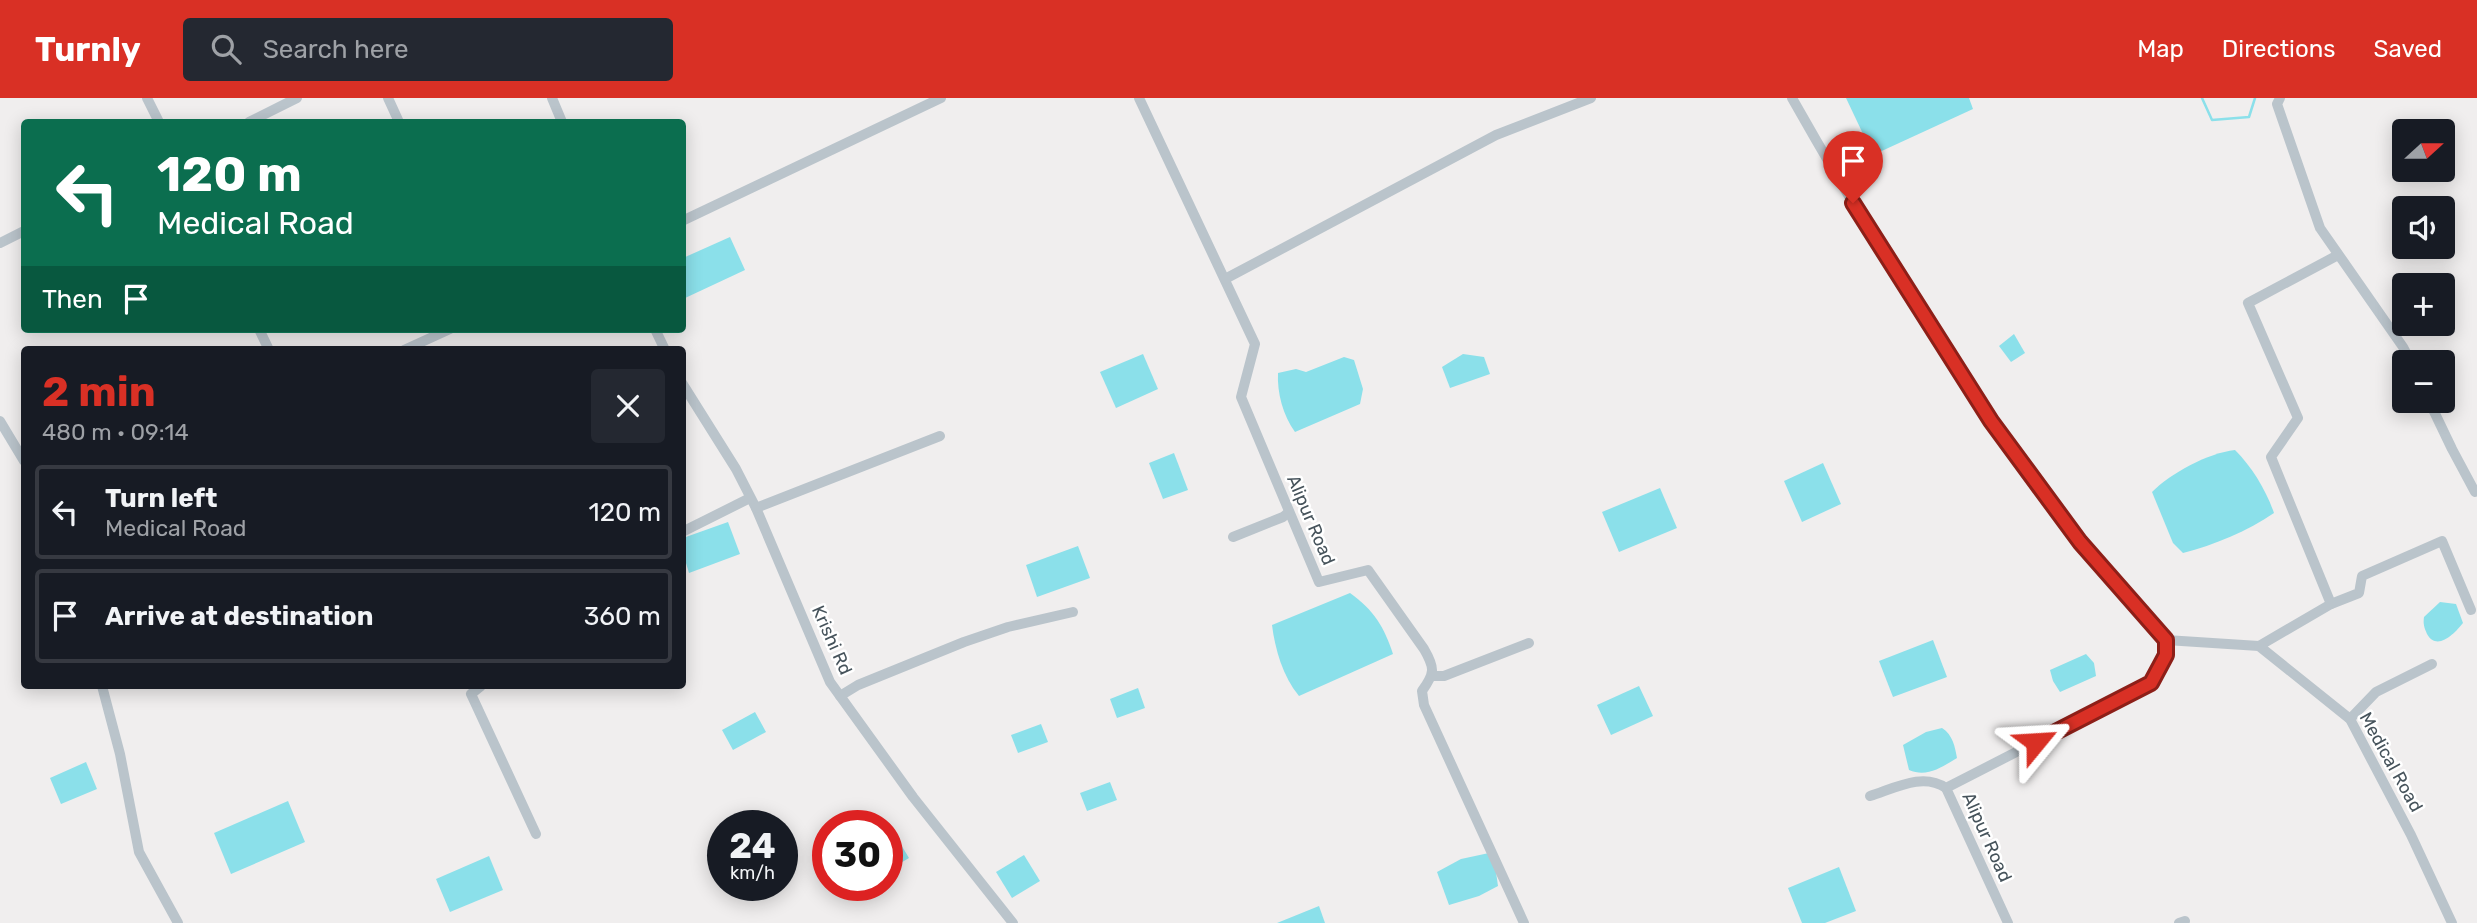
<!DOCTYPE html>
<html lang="en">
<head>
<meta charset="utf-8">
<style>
	:root { --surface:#171b24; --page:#242831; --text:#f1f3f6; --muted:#9ea1a6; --line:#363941; --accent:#d93025 }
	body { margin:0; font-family:Rubik,sans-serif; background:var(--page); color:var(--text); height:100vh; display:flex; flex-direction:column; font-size:26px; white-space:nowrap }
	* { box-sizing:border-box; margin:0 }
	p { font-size:23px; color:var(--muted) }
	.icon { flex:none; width:38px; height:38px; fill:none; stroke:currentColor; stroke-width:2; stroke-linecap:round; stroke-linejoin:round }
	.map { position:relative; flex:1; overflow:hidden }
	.panel { position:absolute; left:21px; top:248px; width:665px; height:343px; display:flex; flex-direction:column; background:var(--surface); border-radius:7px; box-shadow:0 4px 18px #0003 }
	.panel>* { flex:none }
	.hud { position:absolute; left:21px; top:21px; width:665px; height:214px; border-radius:7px; box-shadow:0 4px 18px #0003; background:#0b6e4f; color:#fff; overflow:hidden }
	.needle { width:46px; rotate:69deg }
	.fabs { position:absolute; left:2392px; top:21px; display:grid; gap:14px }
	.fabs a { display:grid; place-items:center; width:63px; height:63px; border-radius:7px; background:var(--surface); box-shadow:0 4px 18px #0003; font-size:35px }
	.speed { position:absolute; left:707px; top:712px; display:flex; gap:14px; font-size:35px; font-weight:700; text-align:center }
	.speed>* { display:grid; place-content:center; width:91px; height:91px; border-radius:50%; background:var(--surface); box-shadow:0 4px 18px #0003; line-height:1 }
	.speed small { font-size:18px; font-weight:400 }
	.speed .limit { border:10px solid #d22; background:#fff; color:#111 }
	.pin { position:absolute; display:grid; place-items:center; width:60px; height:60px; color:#fff; margin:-72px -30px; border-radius:50% 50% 50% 0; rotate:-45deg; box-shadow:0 0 7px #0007 }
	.pin .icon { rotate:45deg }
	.me { position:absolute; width:77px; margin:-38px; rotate:63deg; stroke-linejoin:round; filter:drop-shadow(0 0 5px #0008) }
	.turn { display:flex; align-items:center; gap:24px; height:147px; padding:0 21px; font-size:32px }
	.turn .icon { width:91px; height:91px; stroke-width:2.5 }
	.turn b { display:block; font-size:49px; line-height:60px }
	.then { display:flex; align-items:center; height:66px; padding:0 21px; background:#0003; gap:14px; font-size:26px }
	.round { display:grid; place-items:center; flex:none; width:74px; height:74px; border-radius:7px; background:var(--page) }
	.head { display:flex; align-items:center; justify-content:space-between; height:119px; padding:0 21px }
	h1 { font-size:42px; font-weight:700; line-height:52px; color:var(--accent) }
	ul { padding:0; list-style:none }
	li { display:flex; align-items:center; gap:21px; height:94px; margin:0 14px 10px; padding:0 7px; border:4px solid var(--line); border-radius:7px }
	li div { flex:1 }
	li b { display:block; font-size:26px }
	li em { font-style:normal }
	header { display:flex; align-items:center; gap:42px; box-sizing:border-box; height:98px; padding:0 35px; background:var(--accent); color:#fff }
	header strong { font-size:33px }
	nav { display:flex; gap:38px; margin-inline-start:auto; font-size:24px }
	.search { width:490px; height:63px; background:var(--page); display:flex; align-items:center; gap:18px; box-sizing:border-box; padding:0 24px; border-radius:7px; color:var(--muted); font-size:26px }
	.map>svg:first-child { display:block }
	.water { fill:#8be0ea }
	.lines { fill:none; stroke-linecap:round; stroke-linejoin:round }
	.stream { stroke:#8be0ea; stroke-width:2.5 }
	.minor { stroke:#bac4cb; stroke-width:10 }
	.route-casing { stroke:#8d1f18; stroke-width:18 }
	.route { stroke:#d93025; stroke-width:12 }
	.labels { text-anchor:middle; stroke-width:5; stroke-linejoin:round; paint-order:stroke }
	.street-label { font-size:18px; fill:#46535b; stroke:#fff }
</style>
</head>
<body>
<header>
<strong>Turnly</strong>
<div class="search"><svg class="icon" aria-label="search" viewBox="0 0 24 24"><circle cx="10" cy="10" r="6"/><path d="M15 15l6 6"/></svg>Search here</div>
<nav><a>Map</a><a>Directions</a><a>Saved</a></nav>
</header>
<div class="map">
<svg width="2477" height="825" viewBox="0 0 2477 825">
	<rect width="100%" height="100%" fill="#f0eeee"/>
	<!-- water -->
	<g class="water">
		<polygon points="1846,0 1969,0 1973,11 1873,57"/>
		<polygon points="730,139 745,172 683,201 683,160"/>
		<polygon points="2014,236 2025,255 2011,264 1999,248"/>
		<polygon points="1143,256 1158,291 1116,310 1100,274"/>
		<polygon points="1463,256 1484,259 1490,276 1450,290 1442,269"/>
		<path d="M1344,259L1354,262L1363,291L1360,306L1295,334C1283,317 1277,295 1278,275L1296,271L1306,274Z"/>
		<path d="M2235,352C2252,369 2266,392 2274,415C2248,433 2214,447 2183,455L2173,445L2152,394C2171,375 2208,355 2235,352Z"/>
		<polygon points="1174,355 1188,392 1163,401 1149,365"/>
		<polygon points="1823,365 1841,406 1802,424 1784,383"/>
		<polygon points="1660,390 1677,430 1619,454 1602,414"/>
		<polygon points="728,424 740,456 689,475 683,455 683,440"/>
		<polygon points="1078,448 1090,480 1037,499 1026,467"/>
		<path d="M1350,495C1374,512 1384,529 1393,556L1299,598C1283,579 1275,551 1272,527Z"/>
		<path d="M2440,504L2456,506L2463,525C2455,535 2437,554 2427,536C2424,529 2423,526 2424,519Z"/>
		<polygon points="1933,542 1947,579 1893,599 1879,563"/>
		<polygon points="2086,556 2094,565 2096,578 2060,594 2053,583 2050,572"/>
		<polygon points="1639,588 1653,618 1611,637 1597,607"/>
		<polygon points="1138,590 1145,610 1117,620 1110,601"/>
		<polygon points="755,614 766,634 733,652 722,632"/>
		<polygon points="1041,626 1048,644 1018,655 1011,637"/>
		<path d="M1942,630C1953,637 1955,649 1957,660C1942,669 1927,680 1909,672L1903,647L1926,634Z"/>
		<polygon points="86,664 97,691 61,706 50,680"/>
		<polygon points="1110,684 1117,702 1087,713 1080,695"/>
		<polygon points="288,703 305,744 231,776 214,735"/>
		<polygon points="891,730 909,760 887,773 887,732"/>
		<polygon points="1489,755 1495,767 1498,788 1479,798 1449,807 1437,774 1461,761"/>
		<polygon points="1024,757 1040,783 1012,800 996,774"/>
		<polygon points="489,758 503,792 450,814 436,781"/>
		<polygon points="1839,769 1856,813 1825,825 1802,825 1788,790"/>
		<polygon points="1319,808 1325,825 1277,825"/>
	</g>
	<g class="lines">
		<!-- stream -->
		<polyline class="stream" points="2202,0 2212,22 2249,19 2255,0"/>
		<!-- minor -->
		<g class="minor">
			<polyline points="147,0 159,24"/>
			<polyline points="388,0 399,24"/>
			<polyline points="552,0 562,24"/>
			<path d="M1139,0L1255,246L1241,299L1319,484L1368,472L1424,551C1435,570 1435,575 1422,593L1424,607L1524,825"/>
			<path d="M1792,0C1878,152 1972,302 2078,441C2105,476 2137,508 2166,542L2259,548L2350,621L2411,737L2452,825"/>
			<polyline points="2280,0 2277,6 2320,130 2403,249 2411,264"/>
			<polyline points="249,24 297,0"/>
			<polyline points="682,123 941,0"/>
			<polyline points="0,145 24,133"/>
			<polyline points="1225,181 1496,37 1591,0"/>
			<polyline points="259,231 269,252"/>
			<polyline points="655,231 665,252"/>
			<polyline points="404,252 450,231"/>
			<polyline points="682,285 736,371 756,410 830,584 913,699 1013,825"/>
			<polyline points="2429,303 2452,351 2475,394"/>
			<polyline points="0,323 24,363"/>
			<polyline points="756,410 940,338"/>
			<polyline points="682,434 750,400"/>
			<polyline points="1233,439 1283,419 1289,414"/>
			<polyline points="2331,506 2359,495 2362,478 2442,443 2471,512"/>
			<polyline points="2259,548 2331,506 2271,359 2298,320 2248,205 2338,157"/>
			<polyline points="1432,578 1444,578 1529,545"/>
			<polyline points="102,588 120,656 139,754 178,825"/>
			<polyline points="481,588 471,596 536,736"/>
			<polyline points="840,598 858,587 964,544 1008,529 1073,514"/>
			<polyline points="2350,621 2376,594 2432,566"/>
			<path d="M1870,698C1895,690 1923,674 1946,690"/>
			<path d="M2008,825L1946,690L2151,585C2161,570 2166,559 2166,542"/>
			<polyline points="2179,825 2185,823"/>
		</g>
	</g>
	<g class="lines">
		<defs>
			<polyline id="route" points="1853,105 1991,323 2080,444 2166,542 2166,557 2151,585 2036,644"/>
		</defs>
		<!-- route casing -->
		<use href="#route" class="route-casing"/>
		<!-- route -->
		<use href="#route" class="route"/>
	</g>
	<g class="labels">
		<!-- street labels -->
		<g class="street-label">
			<text transform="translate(1311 422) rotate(67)" y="6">Alipur Road</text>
			<text transform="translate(832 542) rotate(66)" y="6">Krishi Rd</text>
			<text transform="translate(2391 664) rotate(61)" y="6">Medical Road</text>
			<text transform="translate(1987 739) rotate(66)" y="6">Alipur Road</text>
		</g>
	</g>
</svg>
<div class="fabs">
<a><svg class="needle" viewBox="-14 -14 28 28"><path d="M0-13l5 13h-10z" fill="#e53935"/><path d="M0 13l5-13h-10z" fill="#9ea1a6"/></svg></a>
<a><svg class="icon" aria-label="sound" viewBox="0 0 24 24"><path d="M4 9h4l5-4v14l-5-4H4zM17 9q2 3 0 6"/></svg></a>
<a>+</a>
<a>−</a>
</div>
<div class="speed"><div>24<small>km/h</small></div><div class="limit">30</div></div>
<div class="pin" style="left:1853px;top:105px;background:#d93025"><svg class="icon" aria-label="arrive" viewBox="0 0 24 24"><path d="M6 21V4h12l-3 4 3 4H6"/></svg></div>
<svg class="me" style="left:2036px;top:644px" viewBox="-20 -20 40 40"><path d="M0-17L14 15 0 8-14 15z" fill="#d93025" stroke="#fff" stroke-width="4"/></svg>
<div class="hud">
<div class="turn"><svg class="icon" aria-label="left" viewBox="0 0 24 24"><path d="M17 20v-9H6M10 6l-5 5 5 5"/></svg><div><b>120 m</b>Medical Road</div></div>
<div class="then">Then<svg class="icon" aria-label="arrive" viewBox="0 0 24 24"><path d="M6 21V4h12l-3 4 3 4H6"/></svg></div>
</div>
<section class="panel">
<div class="head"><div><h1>2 min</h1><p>480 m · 09:14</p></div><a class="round"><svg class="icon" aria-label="close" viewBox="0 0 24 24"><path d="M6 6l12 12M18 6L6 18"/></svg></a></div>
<ul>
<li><svg class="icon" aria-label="left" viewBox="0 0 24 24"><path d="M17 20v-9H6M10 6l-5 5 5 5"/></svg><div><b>Turn left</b><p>Medical Road</p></div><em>120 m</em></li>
<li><svg class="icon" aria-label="arrive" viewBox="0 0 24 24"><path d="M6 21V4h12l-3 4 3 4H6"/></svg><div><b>Arrive at destination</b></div><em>360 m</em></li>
</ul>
</section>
</div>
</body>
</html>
